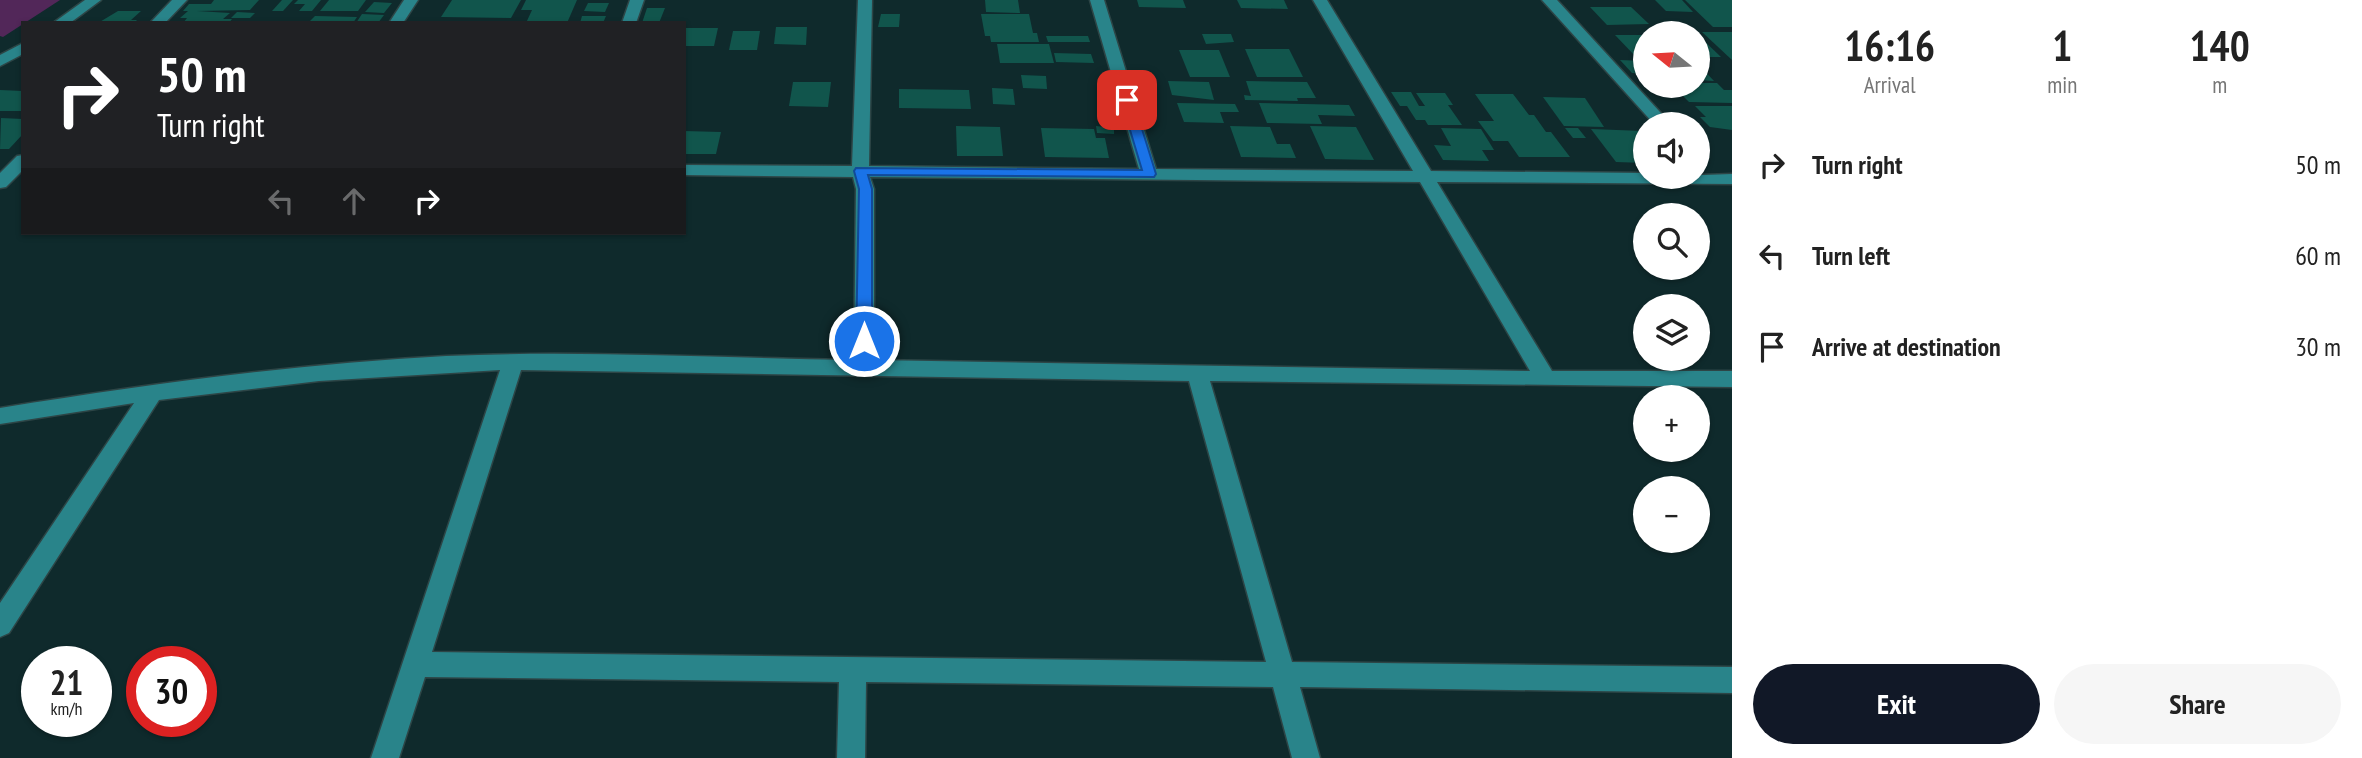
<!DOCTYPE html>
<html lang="en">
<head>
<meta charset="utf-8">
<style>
	:root { --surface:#fff; --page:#f6f6f6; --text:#222; --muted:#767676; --accent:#111827 }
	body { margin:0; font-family:"PT Sans Narrow",sans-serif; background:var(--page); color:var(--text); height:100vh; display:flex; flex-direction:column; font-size:26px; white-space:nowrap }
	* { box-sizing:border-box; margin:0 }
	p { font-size:23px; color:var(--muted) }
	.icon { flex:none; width:38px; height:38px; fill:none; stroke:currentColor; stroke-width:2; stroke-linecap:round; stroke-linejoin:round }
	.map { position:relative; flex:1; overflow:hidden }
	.details { display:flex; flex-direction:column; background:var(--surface); width:630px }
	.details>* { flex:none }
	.guide { position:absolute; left:21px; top:21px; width:665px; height:214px; border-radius:0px; box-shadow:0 2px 5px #0004; background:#202124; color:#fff; overflow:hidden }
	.needle { width:46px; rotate:288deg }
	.controls { position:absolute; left:1633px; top:21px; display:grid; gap:14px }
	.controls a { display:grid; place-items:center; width:77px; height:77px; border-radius:50%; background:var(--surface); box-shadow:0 2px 5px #0004; font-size:35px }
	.speed { position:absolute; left:21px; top:646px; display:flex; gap:14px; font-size:35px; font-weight:700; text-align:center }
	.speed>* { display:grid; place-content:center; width:91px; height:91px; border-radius:50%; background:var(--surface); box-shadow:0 2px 5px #0004; line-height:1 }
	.speed small { font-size:18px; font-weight:400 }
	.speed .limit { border:10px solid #d22; background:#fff; color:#111 }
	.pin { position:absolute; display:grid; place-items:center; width:60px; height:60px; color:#fff; margin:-30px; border-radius:14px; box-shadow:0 4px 10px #0006 }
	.me { position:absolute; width:77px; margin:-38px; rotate:0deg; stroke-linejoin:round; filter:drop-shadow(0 0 5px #0008) }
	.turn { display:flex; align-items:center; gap:24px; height:147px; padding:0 21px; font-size:32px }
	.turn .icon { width:91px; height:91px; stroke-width:2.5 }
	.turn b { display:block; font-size:49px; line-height:60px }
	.lanes { display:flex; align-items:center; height:66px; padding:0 21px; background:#0003; justify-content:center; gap:35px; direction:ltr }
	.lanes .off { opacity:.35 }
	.eta { display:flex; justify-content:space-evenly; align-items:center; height:119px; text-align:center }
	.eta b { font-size:42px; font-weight:700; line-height:49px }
	.button { display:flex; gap:14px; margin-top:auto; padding:14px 21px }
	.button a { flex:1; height:80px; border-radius:42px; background:var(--accent); color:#fff; font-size:28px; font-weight:700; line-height:80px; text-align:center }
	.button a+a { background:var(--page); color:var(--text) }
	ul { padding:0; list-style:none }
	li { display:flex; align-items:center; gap:21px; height:91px; padding:0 21px }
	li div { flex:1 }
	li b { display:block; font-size:26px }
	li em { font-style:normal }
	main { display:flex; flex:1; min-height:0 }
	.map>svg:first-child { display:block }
	.green { fill:#522759 }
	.building { fill:#11554c }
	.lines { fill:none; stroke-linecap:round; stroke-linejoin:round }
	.minor-casing { stroke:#2d4546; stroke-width:3 }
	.minor { fill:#29848a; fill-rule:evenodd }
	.route { fill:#1a73e8; stroke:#114b97; stroke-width:2 }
</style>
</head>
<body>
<main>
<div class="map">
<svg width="1732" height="758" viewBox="0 0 1732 758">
	<rect width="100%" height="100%" fill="#0f2a2c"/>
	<!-- green -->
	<polygon class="green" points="0,0 60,0 3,37 0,36"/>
	<!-- building -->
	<g class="building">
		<polygon points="214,0 259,0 250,10 197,11 230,13 223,19 232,19 229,23 183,23 187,18 180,18 188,11 183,11 189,4 211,4"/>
		<polygon points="282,0 293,0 283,11 272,11"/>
		<polygon points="298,0 321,0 312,11 299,11 305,4 294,4"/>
		<polygon points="329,0 366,0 358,11 320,11"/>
		<polygon points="452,0 521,0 511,18 441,17"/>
		<polygon points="526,0 577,0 567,23 526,23 532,10 521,10"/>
		<polygon points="985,0 1018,0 1020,13 986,12"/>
		<polygon points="1137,0 1183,0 1186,8 1139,7"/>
		<polygon points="1237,0 1284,0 1288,9 1241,8"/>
		<polygon points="1655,0 1682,0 1693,12 1666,11"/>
		<polygon points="1685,0 1732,0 1732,27 1713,27"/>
		<polygon points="374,2 392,3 384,13 365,12"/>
		<polygon points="588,3 609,3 605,12 584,11"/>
		<polygon points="1590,7 1631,7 1649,24 1607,25"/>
		<polygon points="647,8 665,8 659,23 642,23"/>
		<polygon points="118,11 141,11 131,20 137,20 134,23 98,23"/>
		<polygon points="237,12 255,13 250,18 231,18"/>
		<polygon points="362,14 384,15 378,23 356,23"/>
		<polygon points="881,14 900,14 899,27 878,27"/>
		<polygon points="981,14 1029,14 1033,33 1037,33 1039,42 991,42 990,36 985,36"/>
		<polygon points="315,16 357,17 353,23 308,23"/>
		<polygon points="582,16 606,16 603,23 580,23"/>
		<polygon points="776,27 807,27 806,45 774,44"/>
		<polygon points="684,28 718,28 714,46 684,46"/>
		<polygon points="733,31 760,31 757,50 729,50"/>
		<polygon points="1702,32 1732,32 1732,60"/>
		<polygon points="1202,34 1231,34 1234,42 1206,44"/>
		<polygon points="1615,35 1645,35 1645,58 1637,58"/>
		<polygon points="1698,35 1721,57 1698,57"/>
		<polygon points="1046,36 1088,36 1090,42 1048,42"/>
		<polygon points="997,44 1049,44 1054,63 1000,63"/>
		<polygon points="1245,49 1289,49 1303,77 1257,77"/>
		<polygon points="1179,50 1219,50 1230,77 1190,77"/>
		<polygon points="1054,53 1091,54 1094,63 1056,62"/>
		<polygon points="1620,60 1644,61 1645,74 1632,73"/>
		<polygon points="1698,64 1714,81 1698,80"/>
		<polygon points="1021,75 1046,76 1047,89 1023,88"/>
		<polygon points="1168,81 1209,82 1214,100 1172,95"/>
		<polygon points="1246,81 1307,82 1316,98 1297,98 1298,101 1245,100 1244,95 1251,96"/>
		<polygon points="793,82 831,82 828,107 789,106"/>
		<polygon points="1698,83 1717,83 1724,90 1732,90 1732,103 1689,102 1673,86 1698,86"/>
		<polygon points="992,88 1013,89 1015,105 993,104"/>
		<polygon points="899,89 969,90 971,109 899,108"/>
		<polygon points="0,90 23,91 23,111 0,111"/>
		<polygon points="1391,92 1411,92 1419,106 1425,106 1416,93 1445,93 1453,105 1448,105 1462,125 1428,125 1425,120 1416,120 1407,106 1400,106"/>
		<polygon points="1475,94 1513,94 1529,115 1534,115 1546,132 1551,132 1570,157 1519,157 1508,141 1493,141 1478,121 1494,121"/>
		<polygon points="1543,97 1585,98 1604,127 1564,126"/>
		<polygon points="1177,103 1235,104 1239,112 1220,112 1224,123 1184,122"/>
		<polygon points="1259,103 1349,105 1355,116 1318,115 1322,124 1267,123"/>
		<polygon points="1695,106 1732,106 1732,130 1710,127 1700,117 1706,117"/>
		<polygon points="1,118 23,119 23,134 9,149 0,149"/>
		<polygon points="956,126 1000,127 1003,156 957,156"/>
		<polygon points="1096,126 1114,128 1114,134 1097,133"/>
		<polygon points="1230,126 1270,127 1277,144 1290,144 1296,158 1241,157"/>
		<polygon points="1310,126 1356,127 1374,160 1325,159"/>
		<polygon points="1041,128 1094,129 1096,138 1105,138 1109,158 1045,157"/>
		<polygon points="1441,128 1481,129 1494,150 1482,150 1489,161 1443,160 1434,145 1451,146"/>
		<polygon points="1565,128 1578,128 1586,138 1573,138"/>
		<polygon points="1591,129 1643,131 1645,134 1645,163 1616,162"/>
		<polygon points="684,131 721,132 716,154 684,154"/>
	</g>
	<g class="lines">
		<defs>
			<g id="minor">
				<polygon points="85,0 101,0 70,23 53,23"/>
				<polygon points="172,0 187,0 165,23 150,23"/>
				<polygon points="404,0 418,0 403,23 389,23"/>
				<polygon points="630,0 644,0 636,23 622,23"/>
				<path d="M858,0H872L869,166L1139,169L1090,0H1104L1156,169L1413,171L1313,0H1327L1431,171L1645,173V177L1732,174V184L1437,182L1552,371H1732V387L1210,381L1292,662L1732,667V693L1300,687L1320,758H1292L1273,687L866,682L865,758H837L839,682L425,677L399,758H371L500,370L319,381L159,400L9,633L0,637V603L134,403L0,424V408C148,384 295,364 446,356C581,350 718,358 854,360L856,189L853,177L684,175V165L852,166ZM870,177L1420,182L1530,371L874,360V189ZM521,370L1189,381L1266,662L432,652Z"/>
				<polygon points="1542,0 1557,0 1671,124 1654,124"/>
				<polygon points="23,43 23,54 0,66 0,55"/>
				<polygon points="23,155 23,170 6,187 0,188 0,173 17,156"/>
			</g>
		</defs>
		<!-- minor casing -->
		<use href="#minor" class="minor-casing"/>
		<!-- minor -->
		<use href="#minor" class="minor"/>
	</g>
	<!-- route -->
	<polygon class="route" points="1127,96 1133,100 1156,174 1154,177 868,175 872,189 872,341 869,345 859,345 856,341 859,189 854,171 856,168 1142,170 1121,100"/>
</svg>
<div class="controls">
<a><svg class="needle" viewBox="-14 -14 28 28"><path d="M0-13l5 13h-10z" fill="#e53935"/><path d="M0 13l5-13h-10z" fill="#767676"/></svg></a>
<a><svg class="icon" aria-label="sound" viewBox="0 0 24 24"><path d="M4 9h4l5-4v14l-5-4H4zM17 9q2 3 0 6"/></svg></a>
<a><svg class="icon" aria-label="search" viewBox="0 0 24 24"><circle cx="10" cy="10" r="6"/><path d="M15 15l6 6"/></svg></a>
<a><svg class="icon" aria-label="layers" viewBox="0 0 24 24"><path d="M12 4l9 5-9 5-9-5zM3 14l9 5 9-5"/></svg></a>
<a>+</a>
<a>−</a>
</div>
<div class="speed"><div>21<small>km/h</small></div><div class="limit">30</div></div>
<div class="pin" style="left:1127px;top:100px;background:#d93025"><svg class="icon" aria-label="arrive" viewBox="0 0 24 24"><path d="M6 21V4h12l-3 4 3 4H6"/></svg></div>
<svg class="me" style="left:864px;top:341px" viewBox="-20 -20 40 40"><circle r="17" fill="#1a73e8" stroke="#fff" stroke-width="3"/><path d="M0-11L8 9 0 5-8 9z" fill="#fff"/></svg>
<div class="guide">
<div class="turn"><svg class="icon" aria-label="right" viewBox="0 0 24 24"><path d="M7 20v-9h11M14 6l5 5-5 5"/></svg><div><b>50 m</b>Turn right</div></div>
<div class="lanes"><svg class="icon off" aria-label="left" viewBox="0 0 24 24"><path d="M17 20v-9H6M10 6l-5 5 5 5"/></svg><svg class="icon off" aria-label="ahead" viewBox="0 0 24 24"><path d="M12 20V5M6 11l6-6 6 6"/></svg><svg class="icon" aria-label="right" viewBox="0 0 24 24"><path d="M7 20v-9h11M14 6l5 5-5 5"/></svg></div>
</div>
</div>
<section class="details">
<div class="eta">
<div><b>16:16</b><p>Arrival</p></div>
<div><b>1</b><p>min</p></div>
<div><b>140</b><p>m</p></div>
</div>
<ul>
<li><svg class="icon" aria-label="right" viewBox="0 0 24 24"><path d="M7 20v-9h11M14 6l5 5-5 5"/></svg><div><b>Turn right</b></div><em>50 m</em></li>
<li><svg class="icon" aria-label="left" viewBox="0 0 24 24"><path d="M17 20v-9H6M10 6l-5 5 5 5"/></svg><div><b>Turn left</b></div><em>60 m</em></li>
<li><svg class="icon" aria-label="arrive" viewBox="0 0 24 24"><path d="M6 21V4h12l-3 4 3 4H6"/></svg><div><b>Arrive at destination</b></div><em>30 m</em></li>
</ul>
<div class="button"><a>Exit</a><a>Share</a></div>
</section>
</main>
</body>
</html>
